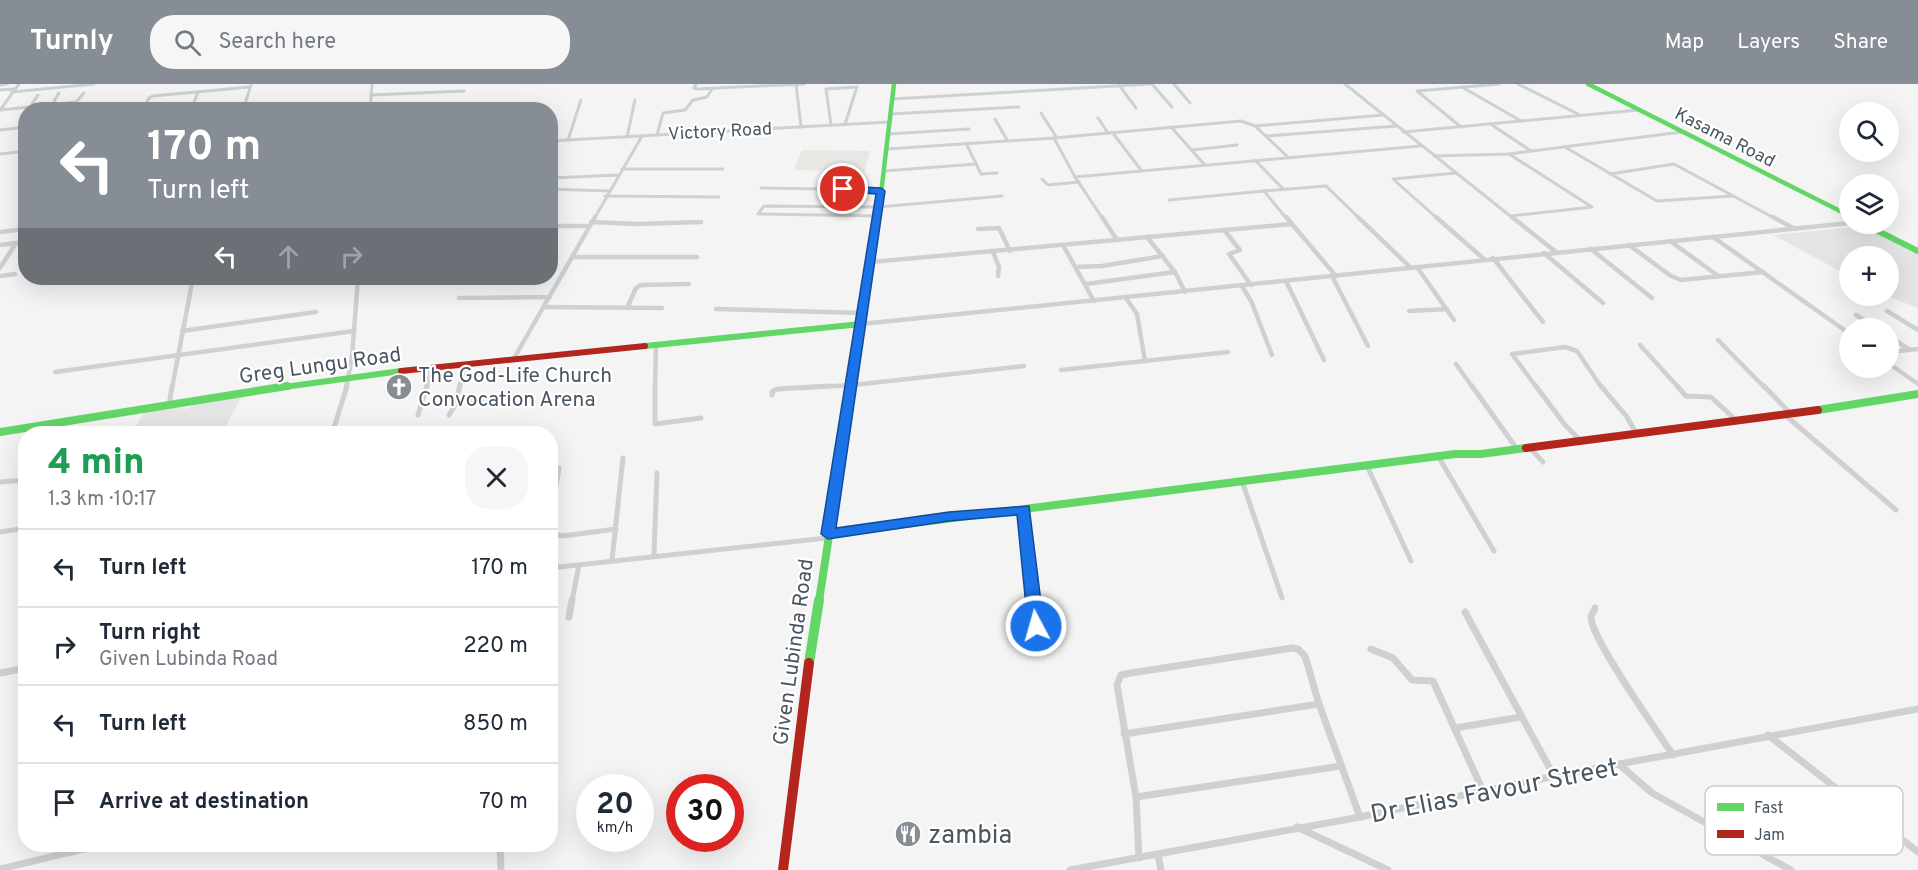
<!DOCTYPE html>
<html lang="en">
<head>
<meta charset="utf-8">
<style>
	:root { --surface:#fff; --page:#f6f6f7; --text:#1f2937; --muted:#747a83; --line:#e0e1e3; --accent:#868d94 }
	body { margin:0; font-family:Overpass,sans-serif; background:var(--page); color:var(--text); height:100vh; display:flex; flex-direction:column; font-size:22px; white-space:nowrap }
	* { box-sizing:border-box; margin:0 }
	p { font-size:20px; color:var(--muted) }
	.icon { flex:none; width:33px; height:33px; fill:none; stroke:currentColor; stroke-width:2; stroke-linecap:round; stroke-linejoin:round }
	.map { position:relative; flex:1; overflow:hidden }
	.sheet { position:absolute; left:18px; top:342px; width:540px; height:426px; display:flex; flex-direction:column; background:var(--surface); border-radius:24px; box-shadow:0 6px 24px #0002 }
	.sheet>* { flex:none }
	.hud { position:absolute; left:18px; top:18px; width:540px; height:183px; border-radius:24px; box-shadow:0 6px 24px #0002; background:#868d94; color:#fff; overflow:hidden }
	.fabs { position:absolute; left:1839px; top:18px; display:grid; gap:12px }
	.fabs a { display:grid; place-items:center; width:60px; height:60px; border-radius:50%; background:var(--surface); box-shadow:0 6px 24px #0002; font-size:30px }
	.speed { position:absolute; left:576px; top:690px; display:flex; gap:12px; font-size:30px; font-weight:700; text-align:center }
	.speed>* { display:grid; place-content:center; width:78px; height:78px; border-radius:50%; background:var(--surface); box-shadow:0 6px 24px #0002; line-height:1 }
	.speed small { font-size:15px; font-weight:400 }
	.speed .limit { border:9px solid #d22; background:#fff; color:#111 }
	.pin { position:absolute; display:grid; place-items:center; width:51px; height:51px; color:#fff; margin:-26px; border:3px solid #fff; border-radius:50%; box-shadow:0 2px 6px #0007 }
	.me { position:absolute; width:66px; margin:-33px; rotate:354deg; stroke-linejoin:round; filter:drop-shadow(0 0 4px #0008) }
	.turn { display:flex; align-items:center; gap:21px; height:126px; padding:0 30px; font-size:27px }
	.turn .icon { width:78px; height:78px; stroke-width:2.5 }
	.turn b { display:block; font-size:42px; line-height:51px }
	.lanes { display:flex; align-items:center; height:57px; padding:0 30px; background:#0003; justify-content:center; gap:30px; direction:ltr }
	.lanes .off { opacity:.35 }
	.round { display:grid; place-items:center; flex:none; width:63px; height:63px; border-radius:24px; background:var(--page) }
	.head { display:flex; align-items:center; justify-content:space-between; height:102px; padding:0 30px }
	h1 { font-size:36px; font-weight:800; line-height:45px; color:#1e9e55 }
	ul { padding:0; list-style:none }
	li { display:flex; align-items:center; gap:18px; height:78px; padding:0 30px; border-top:2px solid var(--line) }
	li div { flex:1 }
	li b { display:block; font-size:22px }
	li em { font-style:normal }
	header { display:flex; align-items:center; gap:36px; box-sizing:border-box; height:84px; padding:0 30px; background:var(--accent); color:#fff }
	header strong { font-size:28px }
	nav { display:flex; gap:33px; margin-inline-start:auto; font-size:21px }
	.search { width:420px; height:54px; background:var(--page); display:flex; align-items:center; gap:15px; box-sizing:border-box; padding:0 21px; border-radius:24px; color:var(--muted); font-size:22px }
	.map>svg:first-child { display:block }
	.commercial { fill:#e8e7e3 }
	.education { fill:#e6e5e6 }
	.lines { fill:none; stroke-linecap:round; stroke-linejoin:round }
	.street-far3 { stroke:#ced0d2; stroke-width:3 }
	.street-far2 { stroke:#ced0d2; stroke-width:4.5 }
	.street-far1 { stroke:#ced0d2; stroke-width:5 }
	.street { stroke:#ced0d2; stroke-width:7 }
	.fast-far3 { stroke:#63d668; stroke-width:4.5 }
	.fast-far2 { stroke:#63d668; stroke-width:6 }
	.fast-far1 { stroke:#63d668; stroke-width:8 }
	.fast { stroke:#63d668; stroke-width:10 }
	.jam-far2 { stroke:#b3261e; stroke-width:6 }
	.jam-far1 { stroke:#b3261e; stroke-width:8 }
	.jam { stroke:#b3261e; stroke-width:10 }
	.route { fill:#1a73e8; stroke:#114b97; stroke-width:1.5 }
	.labels { text-anchor:middle; stroke-width:4.5; stroke-linejoin:round; paint-order:stroke }
	.far-street-label { font-size:18px; fill:#4a5661; stroke:#fff }
	.street-label { font-size:21px; fill:#4a5661; stroke:#fff }
	.poi-label { font-size:21px; fill:#4a5661; stroke:#fff; text-anchor:start }
	.near-street-label { font-size:26px; fill:#4a5661; stroke:#fff }
	.near-poi-label { font-size:26px; fill:#4a5661; stroke:#fff; text-anchor:start }
	.key { fill:#fff; stroke:#c9ccd0; stroke-width:1.5 }
	.key-label { font-size:16px; fill:#4a5661 }
</style>
</head>
<body>
<header>
<strong>Turnly</strong>
<div class="search"><svg class="icon" aria-label="search" viewBox="0 0 24 24"><circle cx="10" cy="10" r="6"/><path d="M15 15l6 6"/></svg>Search here</div>
<nav><a>Map</a><a>Layers</a><a>Share</a></nav>
</header>
<div class="map">
<svg width="1918" height="786" viewBox="0 0 1918 786">
	<rect width="100%" height="100%" fill="#f4f4f4"/>
	<!-- commercial -->
	<polygon class="commercial" points="802,66 870,67 865,87 794,86"/>
	<!-- education -->
	<g class="education">
		<polygon points="1863,142 1918,169 1918,224 1886,212 1888,212 1888,172 1850,172 1849,192 1773,151"/>
		<polygon points="243,310 222,349 131,350 146,325 174,323 186,325 198,319"/>
	</g>
	<g class="lines">
		<!-- street-far3 -->
		<g class="street-far3">
			<polyline points="696,0 694,4 697,5 804,0"/>
			<polyline points="796,0 801,43"/>
			<polyline points="1152,0 1172,23"/>
			<polyline points="1174,0 1190,19"/>
			<polyline points="1345,0 1514,135"/>
			<polyline points="1518,0 1580,31"/>
			<polyline points="0,1 7,0"/>
			<polyline points="1119,1 1136,24"/>
			<polyline points="1462,3 1521,37"/>
			<polyline points="0,6 15,5"/>
			<polyline points="12,8 94,0"/>
			<polyline points="371,11 464,7"/>
			<polyline points="892,15 1150,0"/>
			<polyline points="52,21 59,9"/>
			<polyline points="30,23 38,11"/>
			<polyline points="0,26 76,18 84,9"/>
			<polyline points="0,26 19,0"/>
			<polyline points="143,26 149,14 153,12 250,3"/>
			<polyline points="191,26 198,8"/>
			<polyline points="201,26 244,21"/>
			<polyline points="243,26 251,1"/>
			<polyline points="370,26 372,0"/>
			<polyline points="429,26 433,20"/>
			<polyline points="477,26 481,21 502,20"/>
			<polyline points="530,26 531,21"/>
			<polyline points="1041,29 1057,54"/>
			<polyline points="890,30 1019,23"/>
			<polyline points="1098,34 1108,49"/>
			<polyline points="995,35 1007,56"/>
			<polyline points="831,41 826,5 857,3 845,40"/>
			<polyline points="1492,41 1531,67"/>
			<polyline points="1255,42 1383,31"/>
			<polyline points="1171,43 1204,80"/>
			<polyline points="1461,43 1417,7 1499,0"/>
			<polyline points="0,46 26,43"/>
			<polyline points="1112,48 1141,86"/>
			<polyline points="1403,48 1639,26"/>
			<polyline points="888,50 969,45"/>
			<polyline points="657,51 663,29 685,26 693,16 707,13 712,5"/>
			<polyline points="1267,52 1397,42"/>
			<polyline points="627,53 635,16"/>
			<polyline points="1054,54 1075,93 1103,135"/>
			<polyline points="568,56 581,16"/>
			<polyline points="550,57 889,38"/>
			<polyline points="966,59 981,90 997,89"/>
			<polyline points="1565,63 1657,117 1733,112"/>
			<polyline points="887,65 1054,54 1241,37 1255,42 1288,73"/>
			<polyline points="1192,66 1237,61"/>
			<polyline points="0,70 26,67"/>
			<polyline points="1509,70 1592,123 1511,132"/>
			<polyline points="1434,72 1509,70 1682,48"/>
			<polyline points="1255,76 1283,105"/>
			<polyline points="622,85 723,85"/>
			<polyline points="884,87 976,80"/>
			<polyline points="1610,90 1674,80 1776,135"/>
			<polyline points="1075,93 1420,62"/>
			<polyline points="550,94 618,91"/>
			<polyline points="1042,95 1048,101 1079,98"/>
			<polyline points="761,104 881,106"/>
			<polyline points="550,105 609,107"/>
			<polyline points="605,112 719,113"/>
			<polyline points="1169,116 1264,107"/>
			<polyline points="878,132 758,130 764,122 879,123 1002,112"/>
			<polyline points="594,135 642,52"/>
			<polyline points="1287,135 1264,107 1326,102 1360,135"/>
			<polyline points="1438,135 1393,95 1456,89"/>
		</g>
		<!-- street-far2 -->
		<g class="street-far2">
			<polyline points="1102,133 1117,156"/>
			<polyline points="1286,133 1336,192"/>
			<polyline points="1358,133 1411,184"/>
			<polyline points="1436,133 1484,175"/>
			<polyline points="1512,133 1556,168"/>
			<polyline points="1773,133 1795,145"/>
			<polyline points="591,138 637,140 701,138"/>
			<polyline points="550,142 589,142"/>
			<polyline points="978,145 999,144 1010,167"/>
			<polyline points="1224,146 1240,166 1229,170 1251,201"/>
			<polyline points="0,148 26,145"/>
			<polyline points="1147,153 1175,188 1185,208"/>
			<polyline points="1713,153 1850,250"/>
			<polyline points="1670,157 1717,191"/>
			<polyline points="0,161 26,158"/>
			<polyline points="1063,161 1094,217"/>
			<polyline points="1629,161 1671,192 1681,196 1763,188"/>
			<polyline points="1591,165 1652,214"/>
			<polyline points="993,168 999,183 998,192"/>
			<polyline points="1544,169 1603,219"/>
			<polyline points="572,173 697,173"/>
			<polyline points="1493,174 1543,238"/>
			<polyline points="871,178 1292,140"/>
			<polyline points="1076,183 1102,182 1163,172"/>
			<polyline points="1417,183 1454,236"/>
			<polyline points="0,184 16,159"/>
			<polyline points="0,192 15,190"/>
			<polyline points="1332,192 1368,262"/>
			<polyline points="49,196 67,194"/>
			<polyline points="1286,197 1324,276"/>
			<polyline points="1086,200 1175,188"/>
			<polyline points="1242,202 1252,219 1272,271"/>
			<polyline points="459,214 550,213"/>
			<polyline points="1126,214 1137,230 1145,277"/>
			<polyline points="544,223 662,224"/>
			<polyline points="627,224 636,204 641,201 689,200"/>
			<polyline points="716,225 862,229"/>
			<polyline points="1409,227 1447,225"/>
			<polyline points="1887,227 1918,246"/>
			<polyline points="1856,231 1877,244"/>
			<polyline points="861,240 1850,139"/>
			<polyline points="182,247 316,228"/>
			<polyline points="1888,252 1910,266"/>
			<polyline points="1718,256 1765,304"/>
			<polyline points="1640,261 1679,304"/>
			<polyline points="1888,268 1918,265"/>
			<polyline points="513,276 595,133"/>
			<polyline points="1888,279 1918,300"/>
			<polyline points="1456,280 1473,304"/>
			<polyline points="1061,286 1228,268"/>
			<polyline points="55,288 354,247"/>
			<polyline points="172,304 193,194"/>
			<polyline points="346,304 352,273 358,194"/>
			<polyline points="426,304 432,285"/>
			<polyline points="459,304 465,282"/>
			<polyline points="655,304 656,262"/>
			<polyline points="801,304 853,301 1024,282"/>
			<polyline points="1537,304 1512,270 1565,263 1577,267 1602,304"/>
		</g>
		<!-- street-far1 -->
		<g class="street-far1">
			<polyline points="655,302 655,340 701,334"/>
			<polyline points="1472,302 1517,365"/>
			<polyline points="1536,302 1565,341 1581,357"/>
			<polyline points="1601,302 1627,333 1636,349"/>
			<polyline points="1677,302 1686,312 1711,313 1737,337"/>
			<polyline points="1764,302 1791,330"/>
			<polyline points="772,311 772,308 777,305 829,302"/>
			<polyline points="454,318 520,312"/>
			<polyline points="169,322 172,302"/>
			<polyline points="418,331 427,302"/>
			<polyline points="449,331 454,323 460,302"/>
			<polyline points="1785,331 1896,426"/>
			<polyline points="332,350 347,302"/>
			<polyline points="1530,364 1543,378"/>
			<polyline points="1438,372 1494,467"/>
			<polyline points="1367,382 1411,477"/>
			<polyline points="1242,397 1282,514"/>
			<polyline points="0,398 26,396"/>
			<polyline points="1024,426 1033,517"/>
			<polyline points="550,437 559,384"/>
			<polyline points="550,444 552,450 563,452 616,445"/>
			<polyline points="0,448 26,444"/>
			<polyline points="654,471 657,389"/>
			<polyline points="612,476 623,374"/>
			<polyline points="550,484 827,454"/>
			<polyline points="572,517 579,481"/>
		</g>
		<!-- street -->
		<g class="street">
			<polyline points="1033,516 1036,542"/>
			<path d="M1595,524C1595,525 1591,532 1591,532C1589,552 1659,650 1673,671"/>
			<polyline points="1465,528 1554,692"/>
			<polyline points="569,533 572,516"/>
			<polyline points="1371,565 1393,574 1412,596 1433,597 1483,707"/>
			<polyline points="0,589 26,584"/>
			<polyline points="1455,644 1521,633"/>
			<polyline points="1124,650 1319,620"/>
			<polyline points="1768,651 1918,768"/>
			<polyline points="1620,681 1652,709 1791,786"/>
			<polyline points="1136,713 1341,682"/>
			<polyline points="1297,743 1388,786"/>
			<polyline points="500,760 501,786"/>
			<polyline points="1158,770 1161,786"/>
			<polyline points="1139,774 1136,713 1117,601 1121,591 1131,589 1292,564 1298,565 1305,572 1319,620 1360,733"/>
			<polyline points="0,785 104,760"/>
			<polyline points="1070,786 1360,733 1554,692 1918,625"/>
		</g>
		<!-- fast-far3 -->
		<g class="fast-far3">
			<polyline points="1588,0 1850,132"/>
			<polyline points="878,135 894,0"/>
		</g>
		<!-- fast-far2 -->
		<g class="fast-far2">
			<polyline points="1864,140 1918,167"/>
			<polyline points="645,262 861,240"/>
			<polyline points="277,304 401,287"/>
			<polyline points="851,304 878,133"/>
		</g>
		<!-- fast-far1 -->
		<g class="fast-far1">
			<polyline points="1818,326 1918,310"/>
			<polyline points="0,348 287,302"/>
			<polyline points="828,450 1455,370 1481,370 1526,364"/>
			<polyline points="819,517 852,302"/>
		</g>
		<!-- fast -->
		<polyline class="fast" points="809,579 819,516"/>
		<!-- jam-far2 -->
		<polyline class="jam-far2" points="401,287 645,262"/>
		<!-- jam-far1 -->
		<polyline class="jam-far1" points="1526,364 1818,326"/>
		<!-- jam -->
		<polyline class="jam" points="783,786 809,579"/>
	</g>
	<!-- route -->
	<polygon class="route" points="843,102 881,104 885,107 836,444 949,428 1029,422 1044,542 1042,546 1030,546 1028,542 1017,431 949,437 828,455 821,450 876,110 840,107 839,105"/>
	<!-- icons -->
	<defs>
		<symbol id="church-disc" viewBox="-11 -11 22 22"><circle r="9.5" fill="#868d94" stroke="#fff"/><path d="M-1.2-6h2.4v3.5h3.3v2.4h-3.3V6h-2.4V-.1h-3.3v-2.4h3.3Z" fill="#fff"/></symbol>
		<symbol id="restaurant-disc" viewBox="-11 -11 22 22"><circle r="9.5" fill="#868d94" stroke="#fff"/><path d="M-5-6h1v4h1v-4h1v4h1v-4h1v5L-1.5 .5V6h-2V.5L-5-1ZM5-6V6H3V1.5H1.5Q1.5-4 5-6Z" fill="#fff"/></symbol>
	</defs>
	<g fill-rule="evenodd">
		<use href="#church-disc" x="384" y="288" width="30" height="30"/>
		<use href="#restaurant-disc" x="893" y="735" width="30" height="30"/>
	</g>
	<g class="labels">
		<!-- far-street labels -->
		<g class="far-street-label">
			<text transform="translate(720 47) rotate(-3)" y="6">Victory Road</text>
			<text transform="translate(1725 53) rotate(27)" y="6">Kasama Road</text>
		</g>
		<!-- street labels -->
		<g class="street-label">
			<text transform="translate(320 281) rotate(-8)" y="7">Greg Lungu Road</text>
			<text transform="translate(793 568) rotate(-82)" y="7">Given Lubinda Road</text>
		</g>
		<!-- poi labels -->
		<g class="poi-label">
			<text x="418" y="298">The God-Life Church<tspan x="418" dy="24">Convocation Arena</tspan></text>
		</g>
		<!-- near-street labels -->
		<g class="near-street-label">
			<text transform="translate(1494 706) rotate(-11)" y="9">Dr Elias Favour Street</text>
		</g>
		<!-- near-poi labels -->
		<g class="near-poi-label">
			<text x="928" y="759">zambia</text>
		</g>
	</g>
	<!-- legend -->
	<rect x="1705" y="702" width="198" height="69" rx="9" class="key"/>
	<rect x="1717" y="719" width="27" height="8" fill="#63d668"/>
	<rect x="1717" y="746" width="27" height="8" fill="#b3261e"/>
	<g class="key-label">
		<text x="1754" y="729">Fast</text>
		<text x="1754" y="756">Jam</text>
	</g>
</svg>
<div class="fabs">
<a><svg class="icon" aria-label="search" viewBox="0 0 24 24"><circle cx="10" cy="10" r="6"/><path d="M15 15l6 6"/></svg></a>
<a><svg class="icon" aria-label="layers" viewBox="0 0 24 24"><path d="M12 4l9 5-9 5-9-5zM3 14l9 5 9-5"/></svg></a>
<a>+</a>
<a>−</a>
</div>
<div class="speed"><div>20<small>km/h</small></div><div class="limit">30</div></div>
<div class="pin" style="left:843px;top:105px;background:#d93025"><svg class="icon" aria-label="arrive" viewBox="0 0 24 24"><path d="M6 21V4h12l-3 4 3 4H6"/></svg></div>
<svg class="me" style="left:1036px;top:542px" viewBox="-20 -20 40 40"><circle r="17" fill="#1a73e8" stroke="#fff" stroke-width="3"/><path d="M0-11L8 9 0 5-8 9z" fill="#fff"/></svg>
<div class="hud">
<div class="turn"><svg class="icon" aria-label="left" viewBox="0 0 24 24"><path d="M17 20v-9H6M10 6l-5 5 5 5"/></svg><div><b>170 m</b>Turn left</div></div>
<div class="lanes"><svg class="icon" aria-label="left" viewBox="0 0 24 24"><path d="M17 20v-9H6M10 6l-5 5 5 5"/></svg><svg class="icon off" aria-label="ahead" viewBox="0 0 24 24"><path d="M12 20V5M6 11l6-6 6 6"/></svg><svg class="icon off" aria-label="right" viewBox="0 0 24 24"><path d="M7 20v-9h11M14 6l5 5-5 5"/></svg></div>
</div>
<section class="sheet">
<div class="head"><div><h1>4 min</h1><p>1.3 km · 10:17</p></div><a class="round"><svg class="icon" aria-label="close" viewBox="0 0 24 24"><path d="M6 6l12 12M18 6L6 18"/></svg></a></div>
<ul>
<li><svg class="icon" aria-label="left" viewBox="0 0 24 24"><path d="M17 20v-9H6M10 6l-5 5 5 5"/></svg><div><b>Turn left</b></div><em>170 m</em></li>
<li><svg class="icon" aria-label="right" viewBox="0 0 24 24"><path d="M7 20v-9h11M14 6l5 5-5 5"/></svg><div><b>Turn right</b><p>Given Lubinda Road</p></div><em>220 m</em></li>
<li><svg class="icon" aria-label="left" viewBox="0 0 24 24"><path d="M17 20v-9H6M10 6l-5 5 5 5"/></svg><div><b>Turn left</b></div><em>850 m</em></li>
<li><svg class="icon" aria-label="arrive" viewBox="0 0 24 24"><path d="M6 21V4h12l-3 4 3 4H6"/></svg><div><b>Arrive at destination</b></div><em>70 m</em></li>
</ul>
</section>
</div>
</body>
</html>
